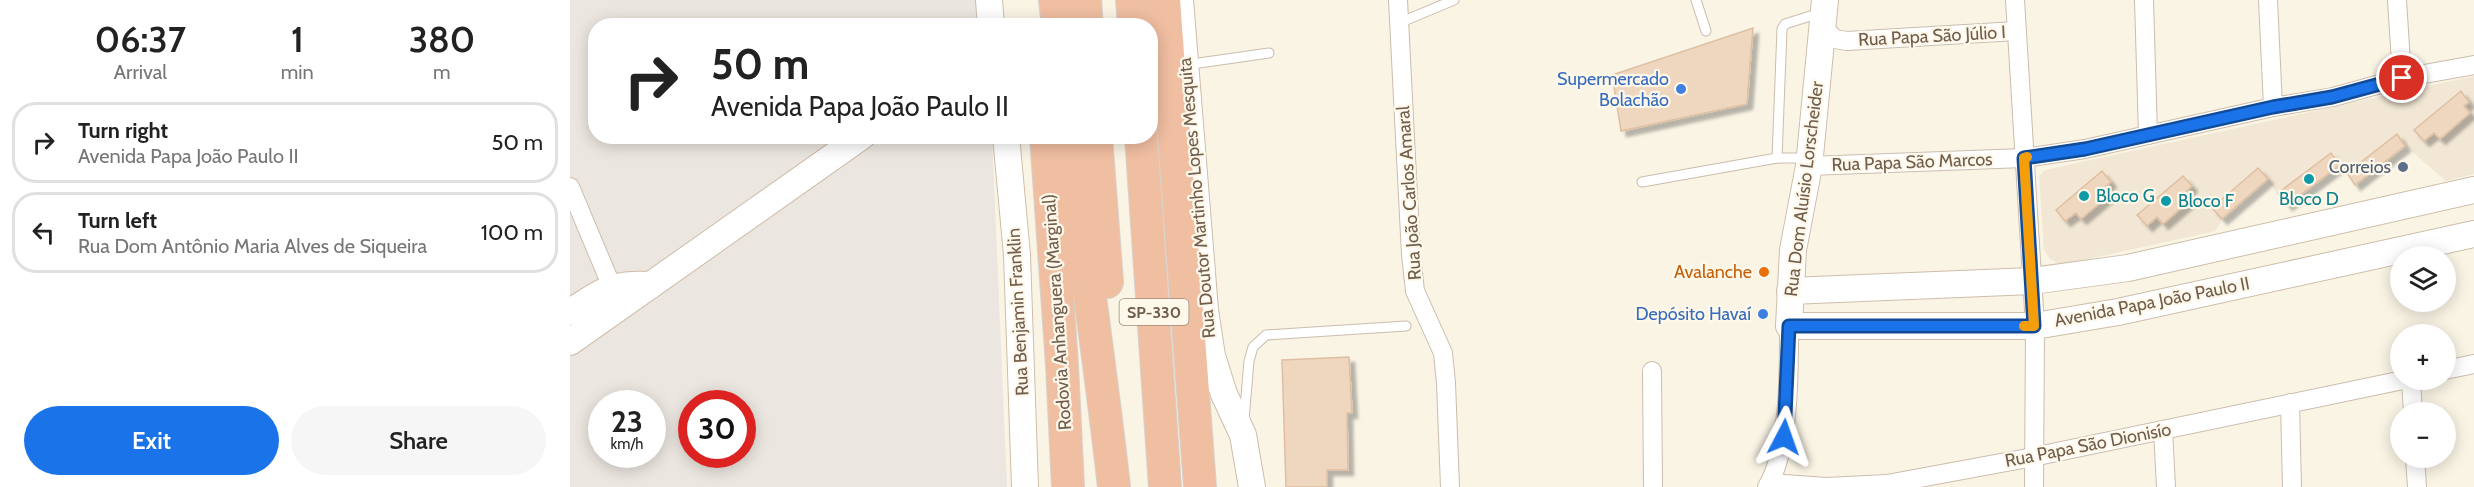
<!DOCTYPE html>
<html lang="en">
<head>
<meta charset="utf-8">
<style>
	:root { --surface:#fff; --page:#f6f6f6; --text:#222; --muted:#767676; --line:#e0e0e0; --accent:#1a73e8 }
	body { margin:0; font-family:Cabin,sans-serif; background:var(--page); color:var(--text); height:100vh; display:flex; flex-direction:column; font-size:22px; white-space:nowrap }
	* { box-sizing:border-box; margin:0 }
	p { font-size:20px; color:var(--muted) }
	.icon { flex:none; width:33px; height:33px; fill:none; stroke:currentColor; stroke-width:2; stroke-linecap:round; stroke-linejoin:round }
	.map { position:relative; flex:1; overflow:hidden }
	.sheet { display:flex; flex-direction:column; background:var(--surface); width:570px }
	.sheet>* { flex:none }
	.hud { position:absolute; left:18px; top:18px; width:570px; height:126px; border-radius:24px; box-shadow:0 3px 15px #0003; background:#fff; color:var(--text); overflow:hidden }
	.buttons { position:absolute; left:1820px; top:246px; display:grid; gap:12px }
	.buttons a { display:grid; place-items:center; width:66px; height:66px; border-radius:50%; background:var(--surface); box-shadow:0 3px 15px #0003; font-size:30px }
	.speed { position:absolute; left:18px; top:390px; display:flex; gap:12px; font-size:30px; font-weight:700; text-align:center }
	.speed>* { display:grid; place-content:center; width:78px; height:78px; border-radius:50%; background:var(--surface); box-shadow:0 3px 15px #0003; line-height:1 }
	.speed small { font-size:15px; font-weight:400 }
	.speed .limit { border:9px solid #d22; background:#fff; color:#111 }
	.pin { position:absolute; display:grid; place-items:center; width:51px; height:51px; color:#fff; margin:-26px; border:3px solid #fff; border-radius:50%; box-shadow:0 2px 6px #0007 }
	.me { position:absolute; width:66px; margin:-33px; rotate:4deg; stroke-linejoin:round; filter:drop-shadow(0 0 4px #0008) }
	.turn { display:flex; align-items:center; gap:21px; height:126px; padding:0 24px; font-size:27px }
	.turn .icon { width:78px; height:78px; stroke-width:2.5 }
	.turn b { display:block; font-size:42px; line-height:51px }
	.eta { display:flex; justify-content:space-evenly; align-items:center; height:102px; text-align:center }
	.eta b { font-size:36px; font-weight:600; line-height:42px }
	.button { display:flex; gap:12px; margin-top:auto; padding:12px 24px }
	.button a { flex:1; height:69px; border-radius:36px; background:var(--accent); color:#fff; font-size:24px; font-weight:600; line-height:69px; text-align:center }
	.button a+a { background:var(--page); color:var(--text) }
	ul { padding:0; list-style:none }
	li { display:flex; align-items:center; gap:18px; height:81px; margin:0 12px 9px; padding:0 12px; border:3px solid var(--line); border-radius:24px }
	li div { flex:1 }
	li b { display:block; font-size:22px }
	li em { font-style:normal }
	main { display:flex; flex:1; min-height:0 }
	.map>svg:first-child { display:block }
	.residential { fill:#f2e7d4 }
	.industrial { fill:#ebe6df; fill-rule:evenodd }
	.building { fill:#eed6bf; stroke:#dfbfa1; stroke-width:1.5; filter:url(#shadow) }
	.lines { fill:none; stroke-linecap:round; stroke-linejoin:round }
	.lane-casing { stroke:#cbbdad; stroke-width:11 }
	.street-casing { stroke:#cbbdad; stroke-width:20 }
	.secondary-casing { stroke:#cebeaa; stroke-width:28 }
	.highway-casing { stroke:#d7d2cd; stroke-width:34 }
	.lane { stroke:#fff; stroke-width:9 }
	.street { stroke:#fff; stroke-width:18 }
	.secondary { stroke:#fff; stroke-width:26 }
	.highway { stroke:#f0bea1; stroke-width:32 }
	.route-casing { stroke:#114b97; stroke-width:15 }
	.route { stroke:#1a73e8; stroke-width:10 }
	.slow { stroke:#f59e0b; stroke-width:10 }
	.shop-dot { fill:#3f7fe0; stroke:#fef8eb; stroke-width:2 }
	.service-dot { fill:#5c6f8a; stroke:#fef8eb; stroke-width:2 }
	.culture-dot { fill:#0f9aa8; stroke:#fef8eb; stroke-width:2 }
	.food-dot { fill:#e8710a; stroke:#fef8eb; stroke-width:2 }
	.labels { text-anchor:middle; stroke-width:4.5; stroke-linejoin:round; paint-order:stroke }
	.shield { fill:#fef8eb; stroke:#9b8c7c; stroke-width:1.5 }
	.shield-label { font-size:16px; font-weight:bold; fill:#715d4c }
	.street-label { font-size:18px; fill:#715d4c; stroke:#fef8eb }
	.shop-label { font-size:18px; fill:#366cbe; stroke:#fef8eb; text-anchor:end }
	.service-label { font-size:18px; fill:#4e5e75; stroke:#fef8eb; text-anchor:end }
	.culture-label { font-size:18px; fill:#0d838f; stroke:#fef8eb; text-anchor:start }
	.food-label { font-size:18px; fill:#c56008; stroke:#fef8eb; text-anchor:end }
</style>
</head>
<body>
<main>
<section class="sheet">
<div class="eta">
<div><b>06:37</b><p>Arrival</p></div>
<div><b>1</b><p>min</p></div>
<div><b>380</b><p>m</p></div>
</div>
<ul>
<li><svg class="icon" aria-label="right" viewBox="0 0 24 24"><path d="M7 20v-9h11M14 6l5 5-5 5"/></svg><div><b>Turn right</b><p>Avenida Papa João Paulo II</p></div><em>50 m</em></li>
<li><svg class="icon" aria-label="left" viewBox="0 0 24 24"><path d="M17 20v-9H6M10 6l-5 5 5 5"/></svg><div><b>Turn left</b><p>Rua Dom Antônio Maria Alves de Siqueira</p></div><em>100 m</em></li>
</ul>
<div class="button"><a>Exit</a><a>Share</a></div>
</section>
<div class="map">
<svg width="1904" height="487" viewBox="0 0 1904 487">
	<defs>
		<filter id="shadow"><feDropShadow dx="5.5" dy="5.5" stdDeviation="1.5" flood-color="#0004"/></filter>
	</defs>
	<rect width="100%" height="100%" fill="#faf4e5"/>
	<!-- residential -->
	<polygon class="residential" points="1904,76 1904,174 1876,181 1835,146 1785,185 1770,165 1717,205 1697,180 1652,219 1646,231 1491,265 1480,259 1474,250 1469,176 1475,170"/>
	<!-- industrial -->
	<path class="industrial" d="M0,0H406L409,25L26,26V136L422,137L437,487H0ZM32,404H82V454H32ZM122,404H172V454H122Z"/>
	<!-- building -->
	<g class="building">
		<polygon points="1183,28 1177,104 1051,131 1042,75"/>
		<polygon points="1891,91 1899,102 1894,106 1900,113 1870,139 1864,133 1854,141 1844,130"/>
		<polygon points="1827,134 1835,146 1785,185 1777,173"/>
		<polygon points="1761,153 1770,165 1717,205 1708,193"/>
		<polygon points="1688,168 1698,179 1652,219 1642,208"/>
		<polygon points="1532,171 1541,182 1536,186 1542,193 1511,219 1506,213 1495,221 1486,210"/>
		<polygon points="1613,176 1622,186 1617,191 1623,198 1593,224 1587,217 1577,226 1567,215"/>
		<polygon points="779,357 782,413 777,413 778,470 757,470 757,487 716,487 712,360"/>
	</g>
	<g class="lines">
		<defs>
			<g id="lane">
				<polyline points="1126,0 1136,31"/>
				<polyline points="829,23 884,0"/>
				<polyline points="615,65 699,53"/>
				<polyline points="1237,158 1207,158 1212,29 1215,24 1253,12"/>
				<polyline points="1072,182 1207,158"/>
				<polyline points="674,420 679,361 683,347 696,335 836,326"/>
			</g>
			<g id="street">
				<polyline points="828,0 841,255 845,291 873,353 876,383 880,487"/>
				<polyline points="1445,0 1465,326 1464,487"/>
				<polyline points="1574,0 1578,135"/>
				<polyline points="1698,0 1703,107"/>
				<polyline points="1827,0 1832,78"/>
				<polyline points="1253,27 1265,39 1277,41 1446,31"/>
				<polyline points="1239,166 1454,158 1515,149 1703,107 1763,97 1832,78 1904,65"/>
				<polyline points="0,187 47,299"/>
				<polyline points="1875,370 1904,364"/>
				<polyline points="1082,371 1083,487"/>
				<polyline points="1841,380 1843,412"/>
				<polyline points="1720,403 1722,487"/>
				<polyline points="1593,430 1596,487"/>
				<polyline points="1845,458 1847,487"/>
				<polyline points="1200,483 1256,487 1317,484 1463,457 1833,380"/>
				<path d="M1197,487C1220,449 1219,370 1219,326"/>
			</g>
			<g id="secondary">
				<polyline points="419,0 421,26"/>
				<polyline points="610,0 635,310 642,356 654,394 673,435 682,487"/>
				<polyline points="1255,0 1239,166 1223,250 1219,326 1465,326 1548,312 1904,234"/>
				<polyline points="436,136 447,255 455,487"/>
				<polyline points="1220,291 1462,281 1558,268 1904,190"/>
				<path d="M0,312C34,291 39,283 81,285"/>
				<polyline points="0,342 292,136"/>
			</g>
			<g id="highway">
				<polyline points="485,0 488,26"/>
				<polyline points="515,0 517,26"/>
				<polyline points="562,0 564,26"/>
				<polyline points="594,0 630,487"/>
				<polyline points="476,136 492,365 498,487"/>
				<path d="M500,136C513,254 531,370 544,487"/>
				<polyline points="526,136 537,282"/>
				<polyline points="571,136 595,487"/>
			</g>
		</defs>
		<!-- lane casing -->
		<use href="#lane" class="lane-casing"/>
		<!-- street casing -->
		<use href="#street" class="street-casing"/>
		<!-- secondary casing -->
		<use href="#secondary" class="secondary-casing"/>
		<!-- highway casing -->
		<use href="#highway" class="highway-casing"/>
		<!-- lane -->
		<use href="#lane" class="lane"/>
		<!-- street -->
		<use href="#street" class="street"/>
		<!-- secondary -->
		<use href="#secondary" class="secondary"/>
		<!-- highway -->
		<use href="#highway" class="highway"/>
	</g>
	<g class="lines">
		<defs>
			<polyline id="route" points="1214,437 1219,326 1464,326 1454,158 1515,149 1703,107 1762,97 1832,78"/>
		</defs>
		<!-- route casing -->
		<use href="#route" class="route-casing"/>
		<!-- route -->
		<use href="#route" class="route"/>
		<!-- slow -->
		<polyline class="slow" points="1454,326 1464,326 1454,158 1457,157"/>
	</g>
	<!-- markers -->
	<g class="shop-dot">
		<circle cx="1111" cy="89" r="6"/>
		<circle cx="1193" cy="314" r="6"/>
	</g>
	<circle class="service-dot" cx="1833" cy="167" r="6"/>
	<g class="culture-dot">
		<circle cx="1739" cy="179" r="6"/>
		<circle cx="1514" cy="196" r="6"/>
		<circle cx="1596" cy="201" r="6"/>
	</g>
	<circle class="food-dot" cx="1194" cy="272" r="6"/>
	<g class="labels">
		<!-- shield labels -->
		<rect class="shield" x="549.5" y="299" width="69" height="26" rx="4.5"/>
		<g class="shield-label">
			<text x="584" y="318">SP-330</text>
		</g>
		<!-- street labels -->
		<g class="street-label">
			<text transform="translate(1362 36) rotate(-3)" y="6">Rua Papa São Júlio I</text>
			<text transform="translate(1342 162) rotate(-2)" y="6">Rua Papa São Marcos</text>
			<text transform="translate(1234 189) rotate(-83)" y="6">Rua Dom Aluísio Lorscheider</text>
			<text transform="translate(839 193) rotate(-94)" y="6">Rua João Carlos Amaral</text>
			<text transform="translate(627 198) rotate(-95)" y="6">Rua Doutor Martinho Lopes Mesquita</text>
			<text transform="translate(1582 302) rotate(-11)" y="6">Avenida Papa João Paulo II</text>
			<text transform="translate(448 312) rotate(-93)" y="6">Rua Benjamin Franklin</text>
			<text transform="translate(487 312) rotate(-94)" y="6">Rodovia Anhanguera (Marginal)</text>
			<text transform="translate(1518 445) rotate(-11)" y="6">Rua Papa São Dionisío</text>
		</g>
		<!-- shop labels -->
		<g class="shop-label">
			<text x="1099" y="85">Supermercado<tspan x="1099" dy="21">Bolachão</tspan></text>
			<text x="1181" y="320">Depósito Havaí</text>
		</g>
		<!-- service labels -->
		<g class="service-label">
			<text x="1821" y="173">Correios</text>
		</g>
		<!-- culture labels -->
		<g class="culture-label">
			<text x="1526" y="202">Bloco G</text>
			<text x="1739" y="205" text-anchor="middle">Bloco D</text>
			<text x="1608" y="207">Bloco F</text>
		</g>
		<!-- food labels -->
		<g class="food-label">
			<text x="1182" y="278">Avalanche</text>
		</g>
	</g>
</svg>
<div class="buttons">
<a><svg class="icon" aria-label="layers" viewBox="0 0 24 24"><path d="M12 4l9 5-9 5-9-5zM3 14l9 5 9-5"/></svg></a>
<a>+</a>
<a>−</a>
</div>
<div class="speed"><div>23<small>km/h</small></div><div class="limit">30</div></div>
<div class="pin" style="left:1832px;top:78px;background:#d93025"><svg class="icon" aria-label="arrive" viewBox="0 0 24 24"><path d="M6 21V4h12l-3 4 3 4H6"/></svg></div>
<svg class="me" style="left:1214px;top:437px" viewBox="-20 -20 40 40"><path d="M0-17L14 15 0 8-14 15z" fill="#1a73e8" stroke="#fff" stroke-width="4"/></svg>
<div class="hud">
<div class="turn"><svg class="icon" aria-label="right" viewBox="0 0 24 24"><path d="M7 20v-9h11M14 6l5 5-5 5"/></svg><div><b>50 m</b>Avenida Papa João Paulo II</div></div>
</div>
</div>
</main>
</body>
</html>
